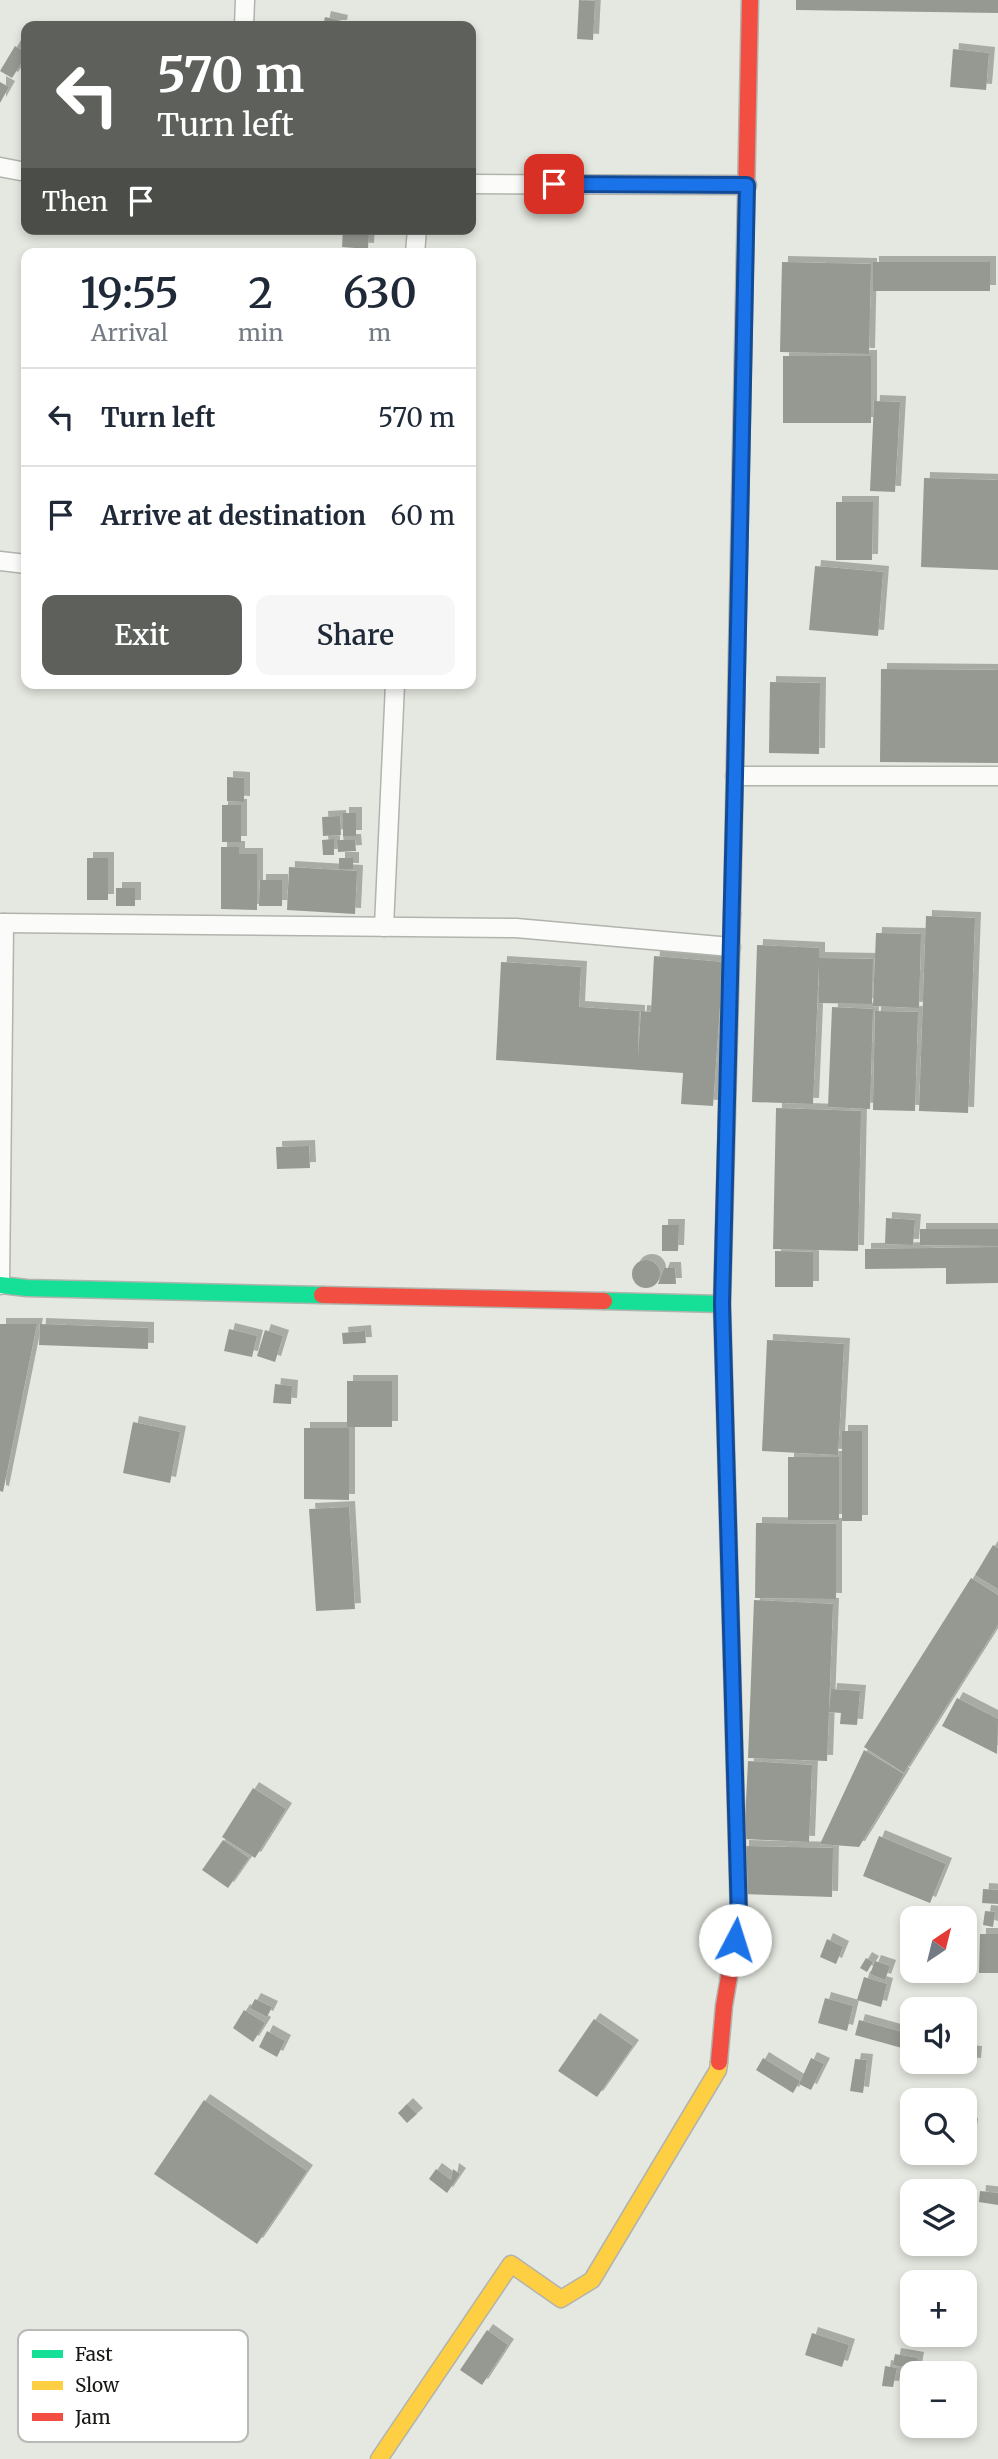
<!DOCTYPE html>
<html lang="en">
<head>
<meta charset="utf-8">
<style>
	:root { --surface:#fff; --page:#f6f6f7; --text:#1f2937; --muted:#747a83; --line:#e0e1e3; --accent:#5e615b }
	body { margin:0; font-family:Merriweather,serif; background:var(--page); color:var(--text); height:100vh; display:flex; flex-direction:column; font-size:26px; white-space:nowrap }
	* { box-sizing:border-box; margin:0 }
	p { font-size:23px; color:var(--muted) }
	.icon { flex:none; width:38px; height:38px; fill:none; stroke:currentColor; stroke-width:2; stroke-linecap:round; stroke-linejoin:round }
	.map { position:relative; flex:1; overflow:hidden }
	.drawer { position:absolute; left:21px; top:248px; width:455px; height:441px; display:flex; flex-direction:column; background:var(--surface); border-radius:14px; box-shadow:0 4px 10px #0003 }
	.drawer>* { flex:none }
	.top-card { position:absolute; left:21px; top:21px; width:455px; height:214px; border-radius:14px; box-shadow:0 4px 10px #0003; background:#5e615b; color:#fff; overflow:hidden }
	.needle { width:46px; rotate:35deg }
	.buttons { position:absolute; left:900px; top:1906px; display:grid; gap:14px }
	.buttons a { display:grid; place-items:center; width:77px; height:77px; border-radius:14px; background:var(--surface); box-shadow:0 4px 10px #0003; font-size:35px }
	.pin { position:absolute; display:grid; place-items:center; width:60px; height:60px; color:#fff; margin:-30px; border-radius:14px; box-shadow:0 4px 10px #0006 }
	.me { position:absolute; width:77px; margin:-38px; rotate:5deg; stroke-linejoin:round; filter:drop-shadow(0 0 5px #0008) }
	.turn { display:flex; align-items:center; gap:24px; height:147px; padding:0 21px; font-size:32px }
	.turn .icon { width:91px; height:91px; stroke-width:2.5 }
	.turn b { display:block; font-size:49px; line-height:60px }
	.then { display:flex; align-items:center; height:66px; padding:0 21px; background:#0003; gap:14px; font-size:26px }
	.eta { display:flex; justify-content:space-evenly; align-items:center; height:119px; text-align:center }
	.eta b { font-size:42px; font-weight:600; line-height:49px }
	.primary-button { display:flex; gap:14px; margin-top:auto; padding:14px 21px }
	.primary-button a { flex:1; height:80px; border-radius:14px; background:var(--accent); color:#fff; font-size:28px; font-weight:600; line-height:80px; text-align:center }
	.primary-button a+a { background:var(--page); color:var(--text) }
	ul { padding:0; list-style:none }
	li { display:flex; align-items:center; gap:21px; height:98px; padding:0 21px; border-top:2px solid var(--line) }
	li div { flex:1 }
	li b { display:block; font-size:26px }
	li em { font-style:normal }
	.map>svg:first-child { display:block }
	.building { fill:#969992; filter:url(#shadow) }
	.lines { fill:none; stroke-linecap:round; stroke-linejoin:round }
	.street-casing { stroke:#b1b3ad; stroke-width:21 }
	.fast-casing { stroke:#b1b3ad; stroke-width:19 }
	.slow-casing { stroke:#b1b3ad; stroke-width:19 }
	.jam-casing { stroke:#b1b3ad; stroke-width:19 }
	.street { stroke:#fbfcfa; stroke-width:18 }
	.fast { stroke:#16e098; stroke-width:16 }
	.slow { stroke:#ffcf43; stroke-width:16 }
	.jam { stroke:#f24e42; stroke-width:16 }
	.route-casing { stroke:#114b97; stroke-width:18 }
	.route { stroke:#1a73e8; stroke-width:12 }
	.key { fill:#fff; stroke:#b9bab8; stroke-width:2 }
	.key-label { font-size:19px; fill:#161813 }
</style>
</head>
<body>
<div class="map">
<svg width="998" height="2459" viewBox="0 0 998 2459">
	<defs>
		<filter id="shadow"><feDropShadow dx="6" dy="-6" stdDeviation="0" flood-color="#0004"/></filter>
	</defs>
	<rect width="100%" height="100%" fill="#e5e8e0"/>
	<!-- building -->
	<g class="building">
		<polygon points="579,0 595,1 593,40 577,39"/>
		<polygon points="796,0 998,0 998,13 796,10"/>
		<polygon points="325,17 342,21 341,26 323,26"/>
		<polygon points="15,46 26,53 26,56 12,78 0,71"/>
		<polygon points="953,49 989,53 986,90 950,87"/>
		<polygon points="0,82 9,87 0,103"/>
		<polygon points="343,229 369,229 368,249 342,247"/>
		<polygon points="782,262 871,264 869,354 780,352"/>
		<rect x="873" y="262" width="117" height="29"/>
		<rect x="783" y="356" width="88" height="67"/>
		<polygon points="874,401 900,402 895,492 870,491"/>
		<polygon points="924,478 998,480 998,570 921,567"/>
		<polygon points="836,502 873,502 872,560 836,560"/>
		<polygon points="815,566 883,572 878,636 809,630"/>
		<polygon points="881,669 998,670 998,763 880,762"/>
		<polygon points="770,682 820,683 819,754 769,753"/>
		<polygon points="227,777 244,778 244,802 227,801"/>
		<rect x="222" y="805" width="19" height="37"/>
		<rect x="343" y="813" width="13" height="23"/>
		<polygon points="340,816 341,835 323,836 322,817"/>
		<polygon points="334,839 334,855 323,855 322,840"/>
		<polygon points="337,840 355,840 356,851 338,852"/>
		<polygon points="221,847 239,847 239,854 257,854 257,910 221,909"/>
		<rect x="87" y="858" width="21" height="42"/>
		<rect x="339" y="858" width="14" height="11"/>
		<polygon points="289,867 357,871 355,914 287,910"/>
		<polygon points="260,880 282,880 282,906 259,906"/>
		<rect x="116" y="888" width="19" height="18"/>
		<polygon points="926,916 975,918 968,1113 919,1111"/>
		<polygon points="876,933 921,934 919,1008 873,1006"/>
		<polygon points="757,945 819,948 819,958 873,959 872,1004 819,1003 819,964 813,1104 752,1102"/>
		<polygon points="654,956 723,962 713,1106 681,1104 683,1073 496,1060 501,962 581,967 579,1007 639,1011 638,1058 641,1011 651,1012"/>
		<polygon points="832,1007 873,1009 870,1109 828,1107"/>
		<polygon points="875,1011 918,1012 915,1111 873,1110"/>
		<polygon points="776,1108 861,1111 858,1251 773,1249"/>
		<polygon points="309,1146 310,1168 277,1169 276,1147"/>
		<polygon points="886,1218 915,1220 913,1245 885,1244"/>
		<polygon points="662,1225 679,1225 678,1251 662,1251"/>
		<polygon points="920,1229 998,1229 998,1246 920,1245"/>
		<polygon points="998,1247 998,1283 946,1284 946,1268 865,1269 865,1249"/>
		<polygon points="775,1251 813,1252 813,1287 775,1287"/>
		<circle cx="646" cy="1274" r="14"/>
		<polygon points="664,1268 675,1268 676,1284 658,1284"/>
		<polygon points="0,1324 37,1324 3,1492 0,1491"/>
		<polygon points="40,1324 148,1328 148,1349 39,1345"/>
		<polygon points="229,1329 257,1336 252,1357 224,1351"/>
		<polygon points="265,1330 283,1336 275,1362 257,1356"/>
		<polygon points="365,1331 366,1343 343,1344 342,1333"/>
		<polygon points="767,1340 844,1344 838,1455 762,1451"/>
		<rect x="347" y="1381" width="45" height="46"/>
		<polygon points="275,1384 292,1386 291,1404 273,1403"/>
		<polygon points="133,1422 180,1432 170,1483 123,1473"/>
		<polygon points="304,1428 349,1428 349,1500 304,1499"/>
		<rect x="842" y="1431" width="20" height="90"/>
		<rect x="788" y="1457" width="51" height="63"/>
		<polygon points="349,1507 355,1609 316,1611 309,1509"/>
		<polygon points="756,1523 836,1524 836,1599 755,1598"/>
		<polygon points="993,1545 998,1548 998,1589 975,1575"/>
		<polygon points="971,1578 998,1595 998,1625 904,1773 864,1747"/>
		<polygon points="754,1600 833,1604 827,1761 748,1758"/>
		<polygon points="831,1689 860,1691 857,1725 840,1724 841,1713 829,1712"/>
		<polygon points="957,1698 998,1719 997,1754 942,1726"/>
		<polygon points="864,1750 904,1774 859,1847 820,1844"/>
		<polygon points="748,1761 812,1765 809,1842 744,1839"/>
		<polygon points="253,1788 286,1809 255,1858 222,1837"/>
		<polygon points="879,1836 946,1864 930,1903 863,1876"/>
		<polygon points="223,1840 249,1858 228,1888 202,1870"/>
		<polygon points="743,1846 833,1848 832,1897 742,1894"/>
		<polygon points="983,1889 998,1890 998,1904 982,1903"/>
		<polygon points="985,1911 995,1912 993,1927 983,1925"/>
		<polygon points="980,1934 998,1934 998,1973 979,1973"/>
		<polygon points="827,1939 843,1947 836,1964 820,1957"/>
		<polygon points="866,1958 873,1962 867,1972 860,1968"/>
		<polygon points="875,1961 890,1966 885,1980 870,1974"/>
		<polygon points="864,1977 887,1984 881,2007 857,2000"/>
		<polygon points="825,1998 853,2006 847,2031 818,2023"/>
		<polygon points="255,1999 272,2007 267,2017 250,2008"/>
		<polygon points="244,2010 265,2023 253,2042 233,2028"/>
		<polygon points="594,2019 633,2046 597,2097 558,2071"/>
		<polygon points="859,2020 906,2033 902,2048 855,2035"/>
		<polygon points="267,2031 285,2041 277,2057 259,2047"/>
		<polygon points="964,2051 976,2052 975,2064 964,2063"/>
		<polygon points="763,2058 800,2081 793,2093 756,2070"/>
		<polygon points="811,2058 824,2064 811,2090 799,2084"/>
		<polygon points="855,2059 867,2060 863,2093 850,2091"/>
		<polygon points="916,2062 947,2062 946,2073 915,2069"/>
		<polygon points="204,2100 307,2171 257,2244 154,2174"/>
		<polygon points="407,2104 417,2114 407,2123 398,2113"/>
		<polygon points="964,2123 972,2124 970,2139 964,2138"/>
		<polygon points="436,2169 451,2180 453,2169 460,2174 447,2193 429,2179"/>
		<polygon points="980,2191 998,2193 998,2205 979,2202"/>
		<polygon points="487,2330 508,2345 482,2385 460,2370"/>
		<polygon points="812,2333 849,2345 842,2367 805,2355"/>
		<polygon points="895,2354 918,2358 916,2369 893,2365"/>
		<polygon points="885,2366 897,2368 893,2387 882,2386"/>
	</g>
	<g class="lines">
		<defs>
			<g id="street">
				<polyline points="244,26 245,0"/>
				<polyline points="0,167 26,172"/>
				<polyline points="471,184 747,185"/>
				<polyline points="415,254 417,229"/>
				<polyline points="0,561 26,564"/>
				<polyline points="735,776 998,776"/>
				<polyline points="0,923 4,923 0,1285"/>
				<polyline points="4,923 516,928 731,947"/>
				<polyline points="384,927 395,684"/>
			</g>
			<g id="fast">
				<polyline points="0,1285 27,1288 322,1295"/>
				<polyline points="604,1301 722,1304 732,1666"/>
			</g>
			<g id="slow">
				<polyline points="732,915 740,501"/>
				<polyline points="379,2459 511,2264 561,2299 592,2280 718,2070 719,2062"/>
			</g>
			<g id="jam">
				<polyline points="740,501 750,0"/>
				<polyline points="322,1295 604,1301"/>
				<polyline points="722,1304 732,915"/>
				<polyline points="719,2062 724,2006 739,1918 732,1666"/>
			</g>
		</defs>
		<!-- street casing -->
		<use href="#street" class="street-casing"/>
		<!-- fast casing -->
		<use href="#fast" class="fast-casing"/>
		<!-- slow casing -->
		<use href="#slow" class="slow-casing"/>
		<!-- jam casing -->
		<use href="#jam" class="jam-casing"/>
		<!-- street -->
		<use href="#street" class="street"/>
		<!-- fast -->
		<use href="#fast" class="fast"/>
		<!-- slow -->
		<use href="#slow" class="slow"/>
		<!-- jam -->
		<use href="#jam" class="jam"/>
	</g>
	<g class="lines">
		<defs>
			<polyline id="route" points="554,184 747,185 735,776 722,1304 739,1918 735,1940"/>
		</defs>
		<!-- route casing -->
		<use href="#route" class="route-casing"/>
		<!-- route -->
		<use href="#route" class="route"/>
	</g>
	<!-- legend -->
	<rect x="18" y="2330" width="230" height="112" rx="10" class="key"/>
	<rect x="32" y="2350" width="31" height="8" fill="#16e098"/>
	<rect x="32" y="2381" width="31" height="9" fill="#ffcf43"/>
	<rect x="32" y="2413" width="31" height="8" fill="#f24e42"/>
	<g class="key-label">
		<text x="75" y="2361">Fast</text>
		<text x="75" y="2392">Slow</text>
		<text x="75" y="2424">Jam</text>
	</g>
</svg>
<div class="buttons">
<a><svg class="needle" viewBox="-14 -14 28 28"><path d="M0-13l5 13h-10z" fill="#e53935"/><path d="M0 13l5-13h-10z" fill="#747a83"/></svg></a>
<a><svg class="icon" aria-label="sound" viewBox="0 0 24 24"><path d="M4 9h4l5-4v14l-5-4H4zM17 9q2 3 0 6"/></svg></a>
<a><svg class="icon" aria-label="search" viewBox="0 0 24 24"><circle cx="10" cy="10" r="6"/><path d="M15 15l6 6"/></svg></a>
<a><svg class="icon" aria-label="layers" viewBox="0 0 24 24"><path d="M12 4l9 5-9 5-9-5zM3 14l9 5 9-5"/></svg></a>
<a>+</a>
<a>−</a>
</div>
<div class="pin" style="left:554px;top:184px;background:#d93025"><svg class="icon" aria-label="arrive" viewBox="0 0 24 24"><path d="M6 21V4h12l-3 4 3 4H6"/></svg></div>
<svg class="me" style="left:735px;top:1940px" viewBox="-20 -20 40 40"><circle r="19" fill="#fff"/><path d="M0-13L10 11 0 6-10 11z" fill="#1a73e8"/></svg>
<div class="top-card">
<div class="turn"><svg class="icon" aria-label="left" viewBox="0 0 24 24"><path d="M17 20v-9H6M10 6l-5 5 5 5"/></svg><div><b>570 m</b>Turn left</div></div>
<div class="then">Then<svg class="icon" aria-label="arrive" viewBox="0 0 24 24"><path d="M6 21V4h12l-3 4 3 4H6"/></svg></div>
</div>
<section class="drawer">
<div class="eta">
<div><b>19:55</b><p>Arrival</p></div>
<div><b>2</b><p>min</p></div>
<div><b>630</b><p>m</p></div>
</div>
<ul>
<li><svg class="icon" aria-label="left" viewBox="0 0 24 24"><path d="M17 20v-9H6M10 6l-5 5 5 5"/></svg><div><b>Turn left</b></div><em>570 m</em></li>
<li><svg class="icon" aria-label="arrive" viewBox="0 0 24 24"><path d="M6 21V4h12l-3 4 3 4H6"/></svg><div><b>Arrive at destination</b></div><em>60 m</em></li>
</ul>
<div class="primary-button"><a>Exit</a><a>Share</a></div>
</section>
</div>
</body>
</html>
